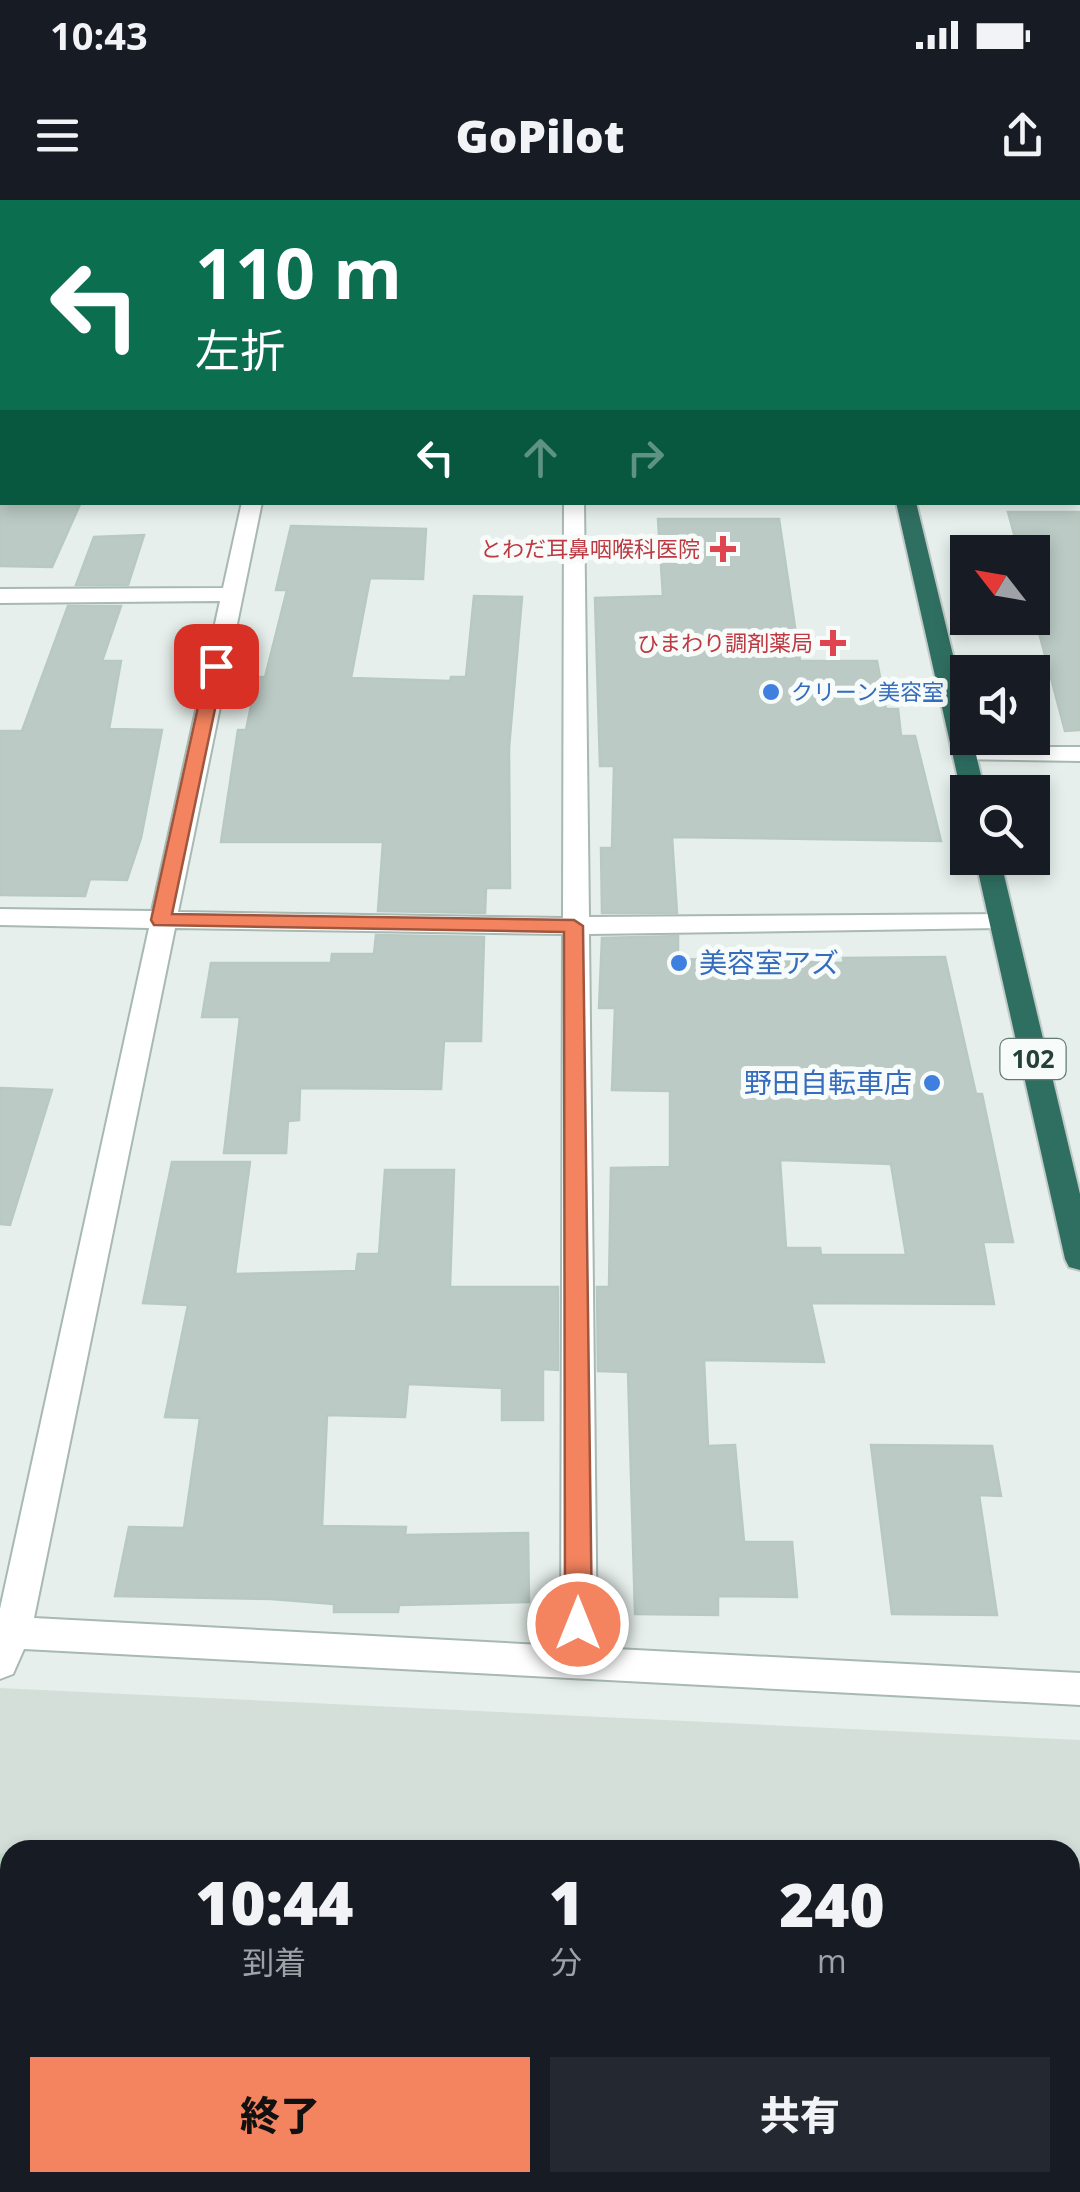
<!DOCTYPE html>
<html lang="ja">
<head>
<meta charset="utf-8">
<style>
	:root { --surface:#171b24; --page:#242831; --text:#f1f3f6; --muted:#9ea1a6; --accent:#f4845f }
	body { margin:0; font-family:"Open Sans","Noto Sans JP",sans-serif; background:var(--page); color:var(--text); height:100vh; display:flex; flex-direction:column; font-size:38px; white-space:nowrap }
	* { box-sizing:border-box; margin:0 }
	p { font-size:32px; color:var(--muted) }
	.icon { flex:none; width:55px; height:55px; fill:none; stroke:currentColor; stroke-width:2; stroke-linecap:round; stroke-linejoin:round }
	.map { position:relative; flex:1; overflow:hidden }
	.details { position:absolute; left:0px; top:1640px; width:1080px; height:352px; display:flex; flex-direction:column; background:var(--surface); border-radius:30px 30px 0 0; box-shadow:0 5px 15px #0003 }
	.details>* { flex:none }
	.banner { position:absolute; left:0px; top:0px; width:1080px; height:305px; box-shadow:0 5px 15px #0003; background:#0b6e4f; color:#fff; overflow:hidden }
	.needle { width:65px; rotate:301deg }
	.buttons { position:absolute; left:950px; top:335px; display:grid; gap:20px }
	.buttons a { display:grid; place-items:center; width:100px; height:100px; border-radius:0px; background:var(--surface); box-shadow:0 5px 15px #0003; font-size:50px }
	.pin { position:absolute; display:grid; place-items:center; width:85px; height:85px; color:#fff; margin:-42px; border-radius:20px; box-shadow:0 5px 15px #0006 }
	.me { position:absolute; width:110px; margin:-55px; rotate:0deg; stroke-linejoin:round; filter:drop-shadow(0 0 8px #0008) }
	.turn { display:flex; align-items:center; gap:35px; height:210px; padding:0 30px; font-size:45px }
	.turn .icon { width:130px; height:130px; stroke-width:2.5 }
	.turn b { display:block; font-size:70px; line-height:85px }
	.lanes { display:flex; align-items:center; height:95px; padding:0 30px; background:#0003; justify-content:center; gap:50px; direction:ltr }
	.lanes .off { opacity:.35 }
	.eta { display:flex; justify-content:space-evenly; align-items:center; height:170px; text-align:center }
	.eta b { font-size:60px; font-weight:800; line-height:70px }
	.primary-button { display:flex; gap:20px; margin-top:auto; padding:20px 30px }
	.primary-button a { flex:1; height:115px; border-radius:0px; background:var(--accent); color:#111; font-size:40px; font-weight:800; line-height:115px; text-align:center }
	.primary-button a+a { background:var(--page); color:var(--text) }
	.status { display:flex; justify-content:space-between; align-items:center; height:70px; padding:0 50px; background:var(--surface); direction:ltr }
	.status svg { height:28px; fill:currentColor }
	header { display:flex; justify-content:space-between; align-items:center; height:130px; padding:0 30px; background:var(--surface); font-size:45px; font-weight:800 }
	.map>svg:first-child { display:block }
	.built { fill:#d4dfda; fill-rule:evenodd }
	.green { fill:#bfe0c8 }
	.building { fill:#bbcac4; stroke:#b8c9c2; stroke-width:2.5; fill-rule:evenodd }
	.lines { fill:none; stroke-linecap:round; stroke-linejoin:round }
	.minor-casing { stroke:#a8b8b2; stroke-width:4 }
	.highway-casing { stroke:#c2cac8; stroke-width:4 }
	.minor { fill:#fff; fill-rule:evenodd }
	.highway { fill:#2f6f62; fill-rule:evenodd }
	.route { fill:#f4845f; stroke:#9f563e; stroke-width:2.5 }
	.health-dot { fill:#e0444e; stroke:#f7fbf9; stroke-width:4 }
	.shop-dot { fill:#3f7fe0; stroke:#f7fbf9; stroke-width:4 }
	.labels { text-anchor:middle; stroke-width:10; stroke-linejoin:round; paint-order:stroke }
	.far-health-label { font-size:22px; fill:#be3a42; stroke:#f7fbf9; text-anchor:end }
	.far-shop-label { font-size:22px; fill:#366cbe; stroke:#f7fbf9; text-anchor:start }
	.shield { fill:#f7fbf9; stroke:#637a73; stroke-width:2.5 }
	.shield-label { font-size:25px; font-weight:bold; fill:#24423a }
	.shop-label { font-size:28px; fill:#366cbe; stroke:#f7fbf9; text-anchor:start }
</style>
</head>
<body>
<div class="status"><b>10:43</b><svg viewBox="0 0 49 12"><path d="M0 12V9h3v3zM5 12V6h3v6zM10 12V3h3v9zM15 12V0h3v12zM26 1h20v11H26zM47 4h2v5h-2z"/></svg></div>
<header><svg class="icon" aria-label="menu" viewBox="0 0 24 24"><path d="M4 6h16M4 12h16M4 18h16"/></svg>GoPilot<svg class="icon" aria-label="share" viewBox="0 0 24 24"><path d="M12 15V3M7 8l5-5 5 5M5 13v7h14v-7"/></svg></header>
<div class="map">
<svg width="1080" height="1992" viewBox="0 0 1080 1992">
	<rect width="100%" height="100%" fill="#e6efeb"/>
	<!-- built -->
	<path class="built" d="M0,1488L1080,1540V1992H0ZM10,1650H1070V1982H10Z"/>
	<!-- green -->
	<polygon class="green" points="0,1653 10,1654 10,1982 1070,1982 1070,1748 1080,1763 1080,1992 0,1992"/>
	<!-- building -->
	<g class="building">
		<polygon points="0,302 81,302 52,367 0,366"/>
		<polygon points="1008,312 1080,312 1080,530 1065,531 1032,406 1032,352 1019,352"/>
		<polygon points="658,319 779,319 800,461 877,461 886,509 898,509 901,536 915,536 941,641 672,637 677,713 602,713 601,648 612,648 614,566 600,566 595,398 663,396"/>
		<polygon points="291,326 426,329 423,379 370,378 351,478 450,481 451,477 466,477 474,396 522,397 509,548 510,688 486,688 485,713 378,711 383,642 221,642 238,530 246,530 257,477 265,477 287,390 276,390"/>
		<polygon points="144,335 128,385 76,385 94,337"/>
		<polygon points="68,406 121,406 102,461 121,461 109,529 162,530 141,638 127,680 90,679 85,696 0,695 0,531 22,531"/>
		<polygon points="376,735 484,737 481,841 444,841 441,889 300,888 299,920 288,921 286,953 224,953 240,817 202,817 211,763 331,763 332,754 374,754"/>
		<path d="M678,736V759L844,763L843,758L945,757L976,894H982L1013,1042H983L994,1104L811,1103L824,1162L704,1160L708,1246L735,1245L744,1342H792L797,1397L718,1396V1415L635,1414L628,1172L598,1171L597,1087H609L611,968L670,967V891L612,890L615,808H599L602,738ZM780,960L891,964L906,1055H821L820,1048H786Z"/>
		<polygon points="0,888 52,890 10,1025 0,1024"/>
		<polygon points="172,962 250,962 235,1074 356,1071 358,1054 379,1054 385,970 454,970 450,1087 558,1087 558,1170 543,1169 543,1220 502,1220 502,1188 408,1184 405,1217 327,1215 322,1326 406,1327 405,1335 528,1333 529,1402 399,1405 398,1412 334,1412 334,1404 271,1399 115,1396 129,1327 184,1328 200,1218 165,1217 188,1105 143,1103"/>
		<polygon points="871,1245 992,1246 1001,1296 979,1295 997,1415 892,1414"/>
	</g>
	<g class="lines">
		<defs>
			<g id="minor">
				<rect x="311" y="0" width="16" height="2"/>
				<rect x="566" y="0" width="16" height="2"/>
				<polygon points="1054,0 1070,0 1071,2 1055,2"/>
				<polygon points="1078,37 1080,37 1080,54 1078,53"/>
				<polygon points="0,158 2,159 2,170 0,170"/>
				<rect x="1078" y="182" width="2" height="12"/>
				<polygon points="1078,225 1080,226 1080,245 1078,244"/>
				<path d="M242,302H262L178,712L563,718L564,302H584L589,717L1010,714L1014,720L1010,726L1001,728L589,734L597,1448L1080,1473V1505L24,1449L13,1474L0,1479V1409L149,728L0,725V709L152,711L220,401L0,403V389L223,388ZM175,728L563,734L561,1446L34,1418Z"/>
				<polygon points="964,547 1080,547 1080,561 956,559 952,554"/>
			</g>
			<g id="highway">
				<rect x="832" y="0" width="16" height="2"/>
				<polygon points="896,302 916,302 968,517 968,538 972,538 985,592 968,592 968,598 961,592"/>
				<polygon points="975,658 1000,658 1080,994 1080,1070 1069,1067 1065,1059"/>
			</g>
		</defs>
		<!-- minor casing -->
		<use href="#minor" class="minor-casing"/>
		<!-- highway casing -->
		<use href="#highway" class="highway-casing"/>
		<!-- minor -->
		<use href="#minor" class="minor"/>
		<!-- highway -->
		<use href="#highway" class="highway"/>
	</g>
	<!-- route -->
	<polygon class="route" points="216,461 224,466 172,714 574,720 583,726 592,1424 588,1433 569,1433 565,1424 564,732 154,725 151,720 207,466"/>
	<!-- markers -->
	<g class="health-dot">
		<path d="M718 334h10v10h10v10h-10v10h-10v-10h-10v-10h10z"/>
		<path d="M828 428h10v10h10v10h-10v10h-10v-10h-10v-10h10z"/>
	</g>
	<g class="shop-dot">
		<circle cx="771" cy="492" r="10"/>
		<circle cx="679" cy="763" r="10"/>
		<circle cx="932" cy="883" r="10"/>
	</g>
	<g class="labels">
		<!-- far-health labels -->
		<g class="far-health-label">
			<text x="700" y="357">とわだ耳鼻咽喉科医院</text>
			<text x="813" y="451">ひまわり調剤薬局</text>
		</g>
		<!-- far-shop labels -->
		<g class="far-shop-label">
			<text x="791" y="500">クリーン美容室</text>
		</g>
		<!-- shield labels -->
		<rect class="shield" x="1000.5" y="839" width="65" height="40" rx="8"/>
		<g class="shield-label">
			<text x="1033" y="868">102</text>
		</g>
		<!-- shop labels -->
		<g class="shop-label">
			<text x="699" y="773">美容室アズ</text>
			<text x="912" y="893" text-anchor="end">野田自転車店</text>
		</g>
	</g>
</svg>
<div class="buttons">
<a><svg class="needle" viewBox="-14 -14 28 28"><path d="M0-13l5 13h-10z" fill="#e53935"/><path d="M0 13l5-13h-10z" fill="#9ea1a6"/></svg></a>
<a><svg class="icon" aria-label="sound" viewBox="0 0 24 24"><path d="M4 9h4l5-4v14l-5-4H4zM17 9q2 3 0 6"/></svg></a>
<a><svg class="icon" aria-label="search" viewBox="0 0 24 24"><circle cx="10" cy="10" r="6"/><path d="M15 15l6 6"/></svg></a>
</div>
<div class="pin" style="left:216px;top:466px;background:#d93025"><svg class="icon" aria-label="arrive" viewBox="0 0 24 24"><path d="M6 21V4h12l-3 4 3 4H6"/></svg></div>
<svg class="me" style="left:578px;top:1424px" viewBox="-20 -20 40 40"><circle r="17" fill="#f4845f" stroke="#fff" stroke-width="3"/><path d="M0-11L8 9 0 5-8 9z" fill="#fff"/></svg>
<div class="banner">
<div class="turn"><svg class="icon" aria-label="left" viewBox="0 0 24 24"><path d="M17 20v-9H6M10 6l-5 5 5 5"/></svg><div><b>110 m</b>左折</div></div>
<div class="lanes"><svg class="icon" aria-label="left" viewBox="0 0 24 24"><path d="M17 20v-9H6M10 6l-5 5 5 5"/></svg><svg class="icon off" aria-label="ahead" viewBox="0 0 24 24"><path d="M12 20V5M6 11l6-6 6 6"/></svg><svg class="icon off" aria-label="right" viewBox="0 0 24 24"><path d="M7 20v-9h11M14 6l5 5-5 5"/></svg></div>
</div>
<section class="details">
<div class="eta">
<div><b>10:44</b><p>到着</p></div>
<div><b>1</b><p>分</p></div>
<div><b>240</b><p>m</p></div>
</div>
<div class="primary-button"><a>終了</a><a>共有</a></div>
</section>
</div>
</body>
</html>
